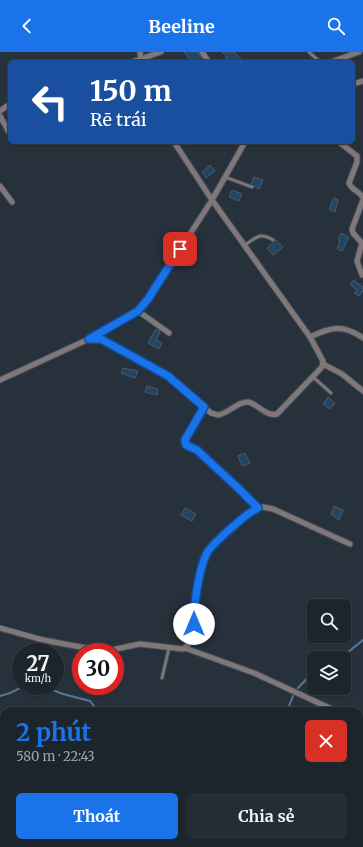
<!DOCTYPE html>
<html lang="vi">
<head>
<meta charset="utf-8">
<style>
	:root { --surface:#1d252c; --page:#252d34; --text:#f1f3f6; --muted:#a0a5a9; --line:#3b4248; --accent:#1a73e8 }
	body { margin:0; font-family:Merriweather,serif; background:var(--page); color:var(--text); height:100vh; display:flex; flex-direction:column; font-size:15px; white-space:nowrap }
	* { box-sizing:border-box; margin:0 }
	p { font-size:13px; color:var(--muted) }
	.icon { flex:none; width:22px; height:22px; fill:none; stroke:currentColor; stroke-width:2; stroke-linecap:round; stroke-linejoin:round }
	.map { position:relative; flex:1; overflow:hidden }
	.panel { position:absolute; left:0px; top:655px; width:363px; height:140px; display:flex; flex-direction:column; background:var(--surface); border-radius:12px 12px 0 0; box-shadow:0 1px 3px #0004,0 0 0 1px var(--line) }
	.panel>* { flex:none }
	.top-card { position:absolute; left:8px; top:8px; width:347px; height:84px; border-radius:6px; box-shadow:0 1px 3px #0004,0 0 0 1px var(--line); background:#1a4fa0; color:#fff; overflow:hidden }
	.buttons { position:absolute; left:307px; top:547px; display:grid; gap:8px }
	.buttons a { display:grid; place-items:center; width:44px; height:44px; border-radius:6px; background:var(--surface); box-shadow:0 1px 3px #0004,0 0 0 1px var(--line); font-size:20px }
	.speed { position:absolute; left:12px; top:591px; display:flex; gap:8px; font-size:20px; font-weight:700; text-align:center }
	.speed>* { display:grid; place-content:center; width:52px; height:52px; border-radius:50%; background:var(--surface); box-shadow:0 1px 3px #0004,0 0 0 1px var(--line); line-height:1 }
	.speed small { font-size:10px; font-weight:400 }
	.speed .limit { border:6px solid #d22; background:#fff; color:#111 }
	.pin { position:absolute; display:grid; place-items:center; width:34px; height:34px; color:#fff; margin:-17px; border-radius:8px; box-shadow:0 2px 6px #0006 }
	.me { position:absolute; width:44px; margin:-22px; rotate:0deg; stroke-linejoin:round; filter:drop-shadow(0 0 3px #0008) }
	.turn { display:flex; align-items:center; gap:14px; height:84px; padding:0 16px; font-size:18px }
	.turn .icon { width:52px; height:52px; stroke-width:2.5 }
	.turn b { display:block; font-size:28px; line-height:34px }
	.round { display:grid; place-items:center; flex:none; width:42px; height:42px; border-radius:6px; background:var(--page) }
	.overview { display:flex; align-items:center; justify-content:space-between; height:68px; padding:0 16px }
	h1 { font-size:24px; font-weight:700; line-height:30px; color:var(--accent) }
	.button { display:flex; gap:8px; margin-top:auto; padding:8px 16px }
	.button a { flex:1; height:46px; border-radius:6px; background:var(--accent); color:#fff; font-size:16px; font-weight:700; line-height:46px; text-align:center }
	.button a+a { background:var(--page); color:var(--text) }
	header { display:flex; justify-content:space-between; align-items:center; height:52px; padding:0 16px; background:var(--accent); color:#fff; font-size:18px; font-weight:700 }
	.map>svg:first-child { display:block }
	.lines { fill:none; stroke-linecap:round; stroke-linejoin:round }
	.stream { stroke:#537898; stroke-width:2 }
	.building { fill:#224563; stroke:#4f5a65 }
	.service-casing { stroke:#454e58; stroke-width:4.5 }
	.minor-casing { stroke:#454e58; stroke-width:7 }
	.secondary-casing { stroke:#454e58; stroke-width:9 }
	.service { stroke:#807878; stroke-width:2.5 }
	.minor { stroke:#807878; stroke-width:5 }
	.secondary { stroke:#ada1a0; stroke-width:7 }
	.route-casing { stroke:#114b97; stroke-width:10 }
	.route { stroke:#1a73e8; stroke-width:7 }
</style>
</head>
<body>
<header><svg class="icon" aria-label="back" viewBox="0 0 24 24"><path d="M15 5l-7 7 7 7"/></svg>Beeline<svg class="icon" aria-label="search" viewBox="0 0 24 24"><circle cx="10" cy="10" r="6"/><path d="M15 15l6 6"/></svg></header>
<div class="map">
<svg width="363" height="795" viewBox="0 0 363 795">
	<rect width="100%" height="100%" fill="#27313b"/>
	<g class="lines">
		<!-- stream -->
		<g class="stream">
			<polyline points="336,606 347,601 363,588"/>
			<polyline points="42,634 63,642 90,649 98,659"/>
			<polyline points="298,636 314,619"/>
			<polyline points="0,644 10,641 24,634"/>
			<polyline points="287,659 293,644"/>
		</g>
	</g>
	<!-- building -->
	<g class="building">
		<polygon points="184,0 198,0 201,5 195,10 192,10"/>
		<polygon points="222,0 234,0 244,10 222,10 227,5"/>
		<polygon points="210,113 215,119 206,126 202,120"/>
		<polygon points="254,125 263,128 259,137 251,132"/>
		<polygon points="232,138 242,142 239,149 229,145"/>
		<polygon points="334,146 338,148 335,160 329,157"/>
		<polygon points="341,181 349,185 342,199 337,197 340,189 338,188"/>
		<polygon points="276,188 283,195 273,203 267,196"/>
		<polygon points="354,228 363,235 363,239 359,244 354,241 357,238 350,232"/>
		<polygon points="156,277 160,280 156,288 162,291 159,297 148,291"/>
		<polygon points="123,316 138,319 135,326 121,321"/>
		<polygon points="147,334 158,337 157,343 145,340"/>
		<polygon points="328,345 335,351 330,357 323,352"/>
		<polygon points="245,401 250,411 242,414 238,404"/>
		<polygon points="334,454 343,458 339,468 331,462"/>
		<polygon points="185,456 196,462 192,469 181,463"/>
	</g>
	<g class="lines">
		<defs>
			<g id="service">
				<polyline points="309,0 320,10"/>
				<polyline points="225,125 252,135"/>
				<path d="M245,193C257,185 260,180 273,188"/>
				<polyline points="313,325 331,341"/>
				<polyline points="162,626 169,596"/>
			</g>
			<g id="minor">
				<polyline points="140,0 141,10"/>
				<polyline points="202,0 209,10"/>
				<polyline points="132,10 161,0"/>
				<polyline points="331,10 359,0"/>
				<polyline points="353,32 363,29"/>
				<polyline points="0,59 10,52"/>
				<polyline points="0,64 10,82"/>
				<path d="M339,90L357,104V110L349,131C351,138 360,139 363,146"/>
				<polyline points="0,134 12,150"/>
				<polyline points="362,223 357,209 362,191 353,181 352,177 363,148"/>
				<polyline points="138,259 169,281"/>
				<path d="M310,285C331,275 343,272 363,286"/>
				<path d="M89,287H101L168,324L211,361L218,363C228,362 238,349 248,350C258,352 266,365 277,362L322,315L323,309L310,285L212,148L174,90"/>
				<polyline points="323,312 342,322 363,339"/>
				<polyline points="0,328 89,287 133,263 148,247 212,148 245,90"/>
				<polyline points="204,355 185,388 186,393 197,398 238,436 258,456"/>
				<polyline points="0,576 43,588 81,595 111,598 140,592 183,597 188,593 194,579 194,556 206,501 253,458 263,455 273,457 350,492"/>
				<polyline points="185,596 254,621 336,659"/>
				<polyline points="359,714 363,723"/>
				<polyline points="117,791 184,795"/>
				<polyline points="201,795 202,791"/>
				<polyline points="248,795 250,794 254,795"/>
				<polyline points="301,795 305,793 316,795"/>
			</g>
			<g id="secondary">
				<polyline points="0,693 4,696"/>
				<polyline points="83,791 83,795"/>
			</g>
		</defs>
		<!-- service casing -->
		<use href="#service" class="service-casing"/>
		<!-- minor casing -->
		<use href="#minor" class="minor-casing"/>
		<!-- secondary casing -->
		<use href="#secondary" class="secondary-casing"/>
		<!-- service -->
		<use href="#service" class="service"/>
		<!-- minor -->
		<use href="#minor" class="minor"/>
		<!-- secondary -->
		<use href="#secondary" class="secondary"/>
	</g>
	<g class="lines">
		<defs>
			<path id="route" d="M180,197L148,247L138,259L89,287H101L168,324L204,355L185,388L186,393L197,398L238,436L258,456C248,460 210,493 206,503C199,517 193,557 194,572"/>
		</defs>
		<!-- route casing -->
		<use href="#route" class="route-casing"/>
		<!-- route -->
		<use href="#route" class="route"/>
	</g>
</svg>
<div class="buttons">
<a><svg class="icon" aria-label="search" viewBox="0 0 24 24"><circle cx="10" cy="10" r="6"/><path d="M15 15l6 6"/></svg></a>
<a><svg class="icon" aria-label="layers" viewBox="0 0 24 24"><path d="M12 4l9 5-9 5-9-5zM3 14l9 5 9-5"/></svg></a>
</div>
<div class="speed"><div>27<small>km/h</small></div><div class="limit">30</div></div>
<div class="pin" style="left:180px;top:197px;background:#d93025"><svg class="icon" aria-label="arrive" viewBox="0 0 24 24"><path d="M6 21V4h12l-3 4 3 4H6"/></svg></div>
<svg class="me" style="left:194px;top:572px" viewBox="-20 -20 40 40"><circle r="19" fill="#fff"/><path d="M0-13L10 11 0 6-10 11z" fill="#1a73e8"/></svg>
<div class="top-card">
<div class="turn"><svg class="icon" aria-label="left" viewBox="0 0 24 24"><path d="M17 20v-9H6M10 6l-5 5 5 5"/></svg><div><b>150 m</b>Rẽ trái</div></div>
</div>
<section class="panel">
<div class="overview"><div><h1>2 phút</h1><p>580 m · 22:43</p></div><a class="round" style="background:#d93025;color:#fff"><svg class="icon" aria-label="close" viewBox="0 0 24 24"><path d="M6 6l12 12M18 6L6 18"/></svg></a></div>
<div class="button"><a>Thoát</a><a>Chia sẻ</a></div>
</section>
</div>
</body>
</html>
